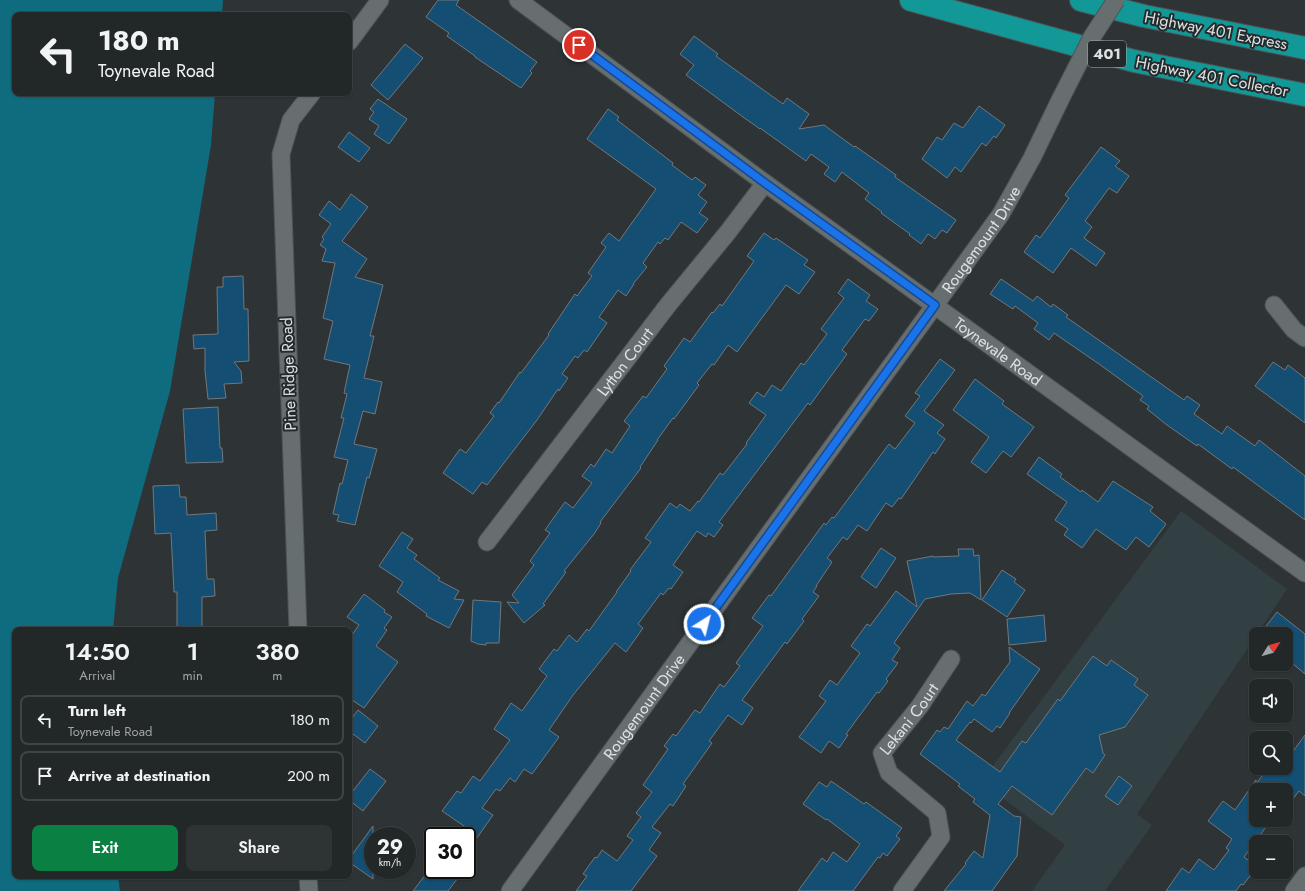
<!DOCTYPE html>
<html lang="en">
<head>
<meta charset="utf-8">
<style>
	:root { --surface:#222728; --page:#2e3334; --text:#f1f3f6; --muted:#a2a5a8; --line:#3f4445; --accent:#0b8043 }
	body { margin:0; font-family:Jost,sans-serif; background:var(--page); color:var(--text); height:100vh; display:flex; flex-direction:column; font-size:15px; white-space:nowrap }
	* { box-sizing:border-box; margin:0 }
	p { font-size:13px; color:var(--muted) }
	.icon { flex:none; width:22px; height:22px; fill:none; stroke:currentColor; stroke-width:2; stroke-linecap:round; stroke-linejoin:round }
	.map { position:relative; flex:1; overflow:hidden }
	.sheet { position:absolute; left:12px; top:627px; width:340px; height:252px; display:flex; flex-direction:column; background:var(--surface); border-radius:8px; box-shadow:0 1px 3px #0004,0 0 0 1px var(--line) }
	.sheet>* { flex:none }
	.hud { position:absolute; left:12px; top:12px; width:340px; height:84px; border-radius:8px; box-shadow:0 1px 3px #0004,0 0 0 1px var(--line); background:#222728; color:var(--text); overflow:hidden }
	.needle { width:26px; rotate:53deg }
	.tools { position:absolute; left:1249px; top:627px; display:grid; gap:8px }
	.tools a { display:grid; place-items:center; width:44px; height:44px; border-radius:8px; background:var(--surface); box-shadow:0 1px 3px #0004,0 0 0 1px var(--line); font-size:20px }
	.speed { position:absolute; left:364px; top:827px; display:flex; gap:8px; font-size:20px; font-weight:700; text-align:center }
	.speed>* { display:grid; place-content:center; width:52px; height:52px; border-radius:50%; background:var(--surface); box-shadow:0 1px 3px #0004,0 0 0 1px var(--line); line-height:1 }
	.speed small { font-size:10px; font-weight:400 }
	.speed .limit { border:2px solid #111; border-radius:6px; background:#fff; color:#111 }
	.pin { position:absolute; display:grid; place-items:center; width:34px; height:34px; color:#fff; margin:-17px; border:2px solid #fff; border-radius:50%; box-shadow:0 1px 4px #0007 }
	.me { position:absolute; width:44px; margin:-22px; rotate:36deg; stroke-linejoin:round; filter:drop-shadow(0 0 3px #0008) }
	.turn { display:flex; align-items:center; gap:14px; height:84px; padding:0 20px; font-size:18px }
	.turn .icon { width:52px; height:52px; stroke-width:2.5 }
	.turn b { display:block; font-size:28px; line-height:34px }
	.eta { display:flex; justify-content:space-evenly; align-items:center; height:68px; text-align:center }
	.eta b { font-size:24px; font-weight:600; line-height:28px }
	.button { display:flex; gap:8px; margin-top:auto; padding:8px 20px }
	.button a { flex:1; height:46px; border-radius:8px; background:var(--accent); color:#fff; font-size:16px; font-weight:600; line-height:46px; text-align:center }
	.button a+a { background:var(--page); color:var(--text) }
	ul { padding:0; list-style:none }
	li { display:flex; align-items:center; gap:12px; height:50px; margin:0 8px 6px; padding:0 12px; border:2px solid var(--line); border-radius:8px }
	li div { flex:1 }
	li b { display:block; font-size:15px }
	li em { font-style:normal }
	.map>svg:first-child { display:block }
	.built { fill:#323f43 }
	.forest { fill:#0f6b7e }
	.building { fill:#144e72; stroke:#72777b }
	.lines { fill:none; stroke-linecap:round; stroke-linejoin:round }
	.minor-casing { stroke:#4e5254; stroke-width:19 }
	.highway-casing { stroke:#4e5254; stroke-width:24 }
	.minor { stroke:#676e70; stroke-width:17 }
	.highway { stroke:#129896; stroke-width:22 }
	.minor-bridge-casing { stroke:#4e5254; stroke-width:19; stroke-linecap:butt }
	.minor-bridge { stroke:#676e70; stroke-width:17 }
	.route-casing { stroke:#114b97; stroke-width:10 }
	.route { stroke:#1a73e8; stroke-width:7 }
	.labels { text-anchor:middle; stroke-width:4; stroke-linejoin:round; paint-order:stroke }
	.shield { fill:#242a2b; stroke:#a6aaab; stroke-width:1 }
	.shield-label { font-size:15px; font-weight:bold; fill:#dde1e2 }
	.street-label { font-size:16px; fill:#dde1e2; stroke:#242a2b }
</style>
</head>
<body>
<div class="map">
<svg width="1305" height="891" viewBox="0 0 1305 891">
	<rect width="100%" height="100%" fill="#2e3436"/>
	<!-- built -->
	<polygon class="built" points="1181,511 1287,589 1137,814 1152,825 1105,891 1032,891 1065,845 981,782"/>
	<!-- forest -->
	<polygon class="forest" points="0,0 223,0 222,15 15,15 15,93 215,93 211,145 170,391 118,578 113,630 15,630 15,876 118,876 120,891 0,891"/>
	<!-- building -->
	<g class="building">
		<polygon points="438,0 459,0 456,5 537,62 530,71 532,73 521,88 475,57 475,56 447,36 449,33 426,17"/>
		<polygon points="694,36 718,54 716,56 783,104 787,98 809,114 799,129 824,125 854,147 855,146 875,160 896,175 895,177 956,220 947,233 942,230 935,239 928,234 921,244 909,235 910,234 881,213 882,212 865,199 869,193 842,172 835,182 824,174 829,167 811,154 806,161 760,128 760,129 743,117 686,75 694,65 680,54"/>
		<polygon points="405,44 423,58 388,100 371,85"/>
		<polygon points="378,99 407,119 389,144 374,134 379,126 369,119 374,112 370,109"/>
		<polygon points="979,106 1005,125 996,138 994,136 986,146 982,143 961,172 955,167 947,178 922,159 937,137 942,140 954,123 963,128"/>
		<polygon points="608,109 619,117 617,120 673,163 672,165 692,180 695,177 706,185 698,195 707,202 699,213 708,219 697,233 681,222 668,240 665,238 660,244 658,242 643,263 647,267 633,284 634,284 626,296 618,290 599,317 607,323 587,352 584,350 578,358 575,356 562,374 568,378 559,391 558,389 537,420 487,485 482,482 473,494 443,473 460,449 466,453 494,416 490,413 498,402 499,403 520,372 521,373 549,335 548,334 575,294 577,296 592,276 588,273 606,247 601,243 609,233 619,241 656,189 587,139"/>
		<polygon points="349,132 370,148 359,162 338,147"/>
		<polygon points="1101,147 1120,161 1115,166 1129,176 1117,193 1109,188 1085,221 1092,227 1084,238 1105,253 1096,266 1071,248 1053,273 1024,252 1036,235 1040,238 1069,198 1065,195"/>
		<polygon points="351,194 368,207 342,241 367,259 355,277 383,285 370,336 374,336 364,378 382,382 375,414 363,411 354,444 377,449 369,478 367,477 355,525 337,521 339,515 333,514 340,483 342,484 348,460 334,457 344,418 341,418 347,394 344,393 350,365 324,359 333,321 323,318 335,263 322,261 326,249 320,245 324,239 322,237 331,224 319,215 329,201 340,210"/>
		<polygon points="764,233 774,240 776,238 808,260 804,265 815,272 799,294 786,285 737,352 728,345 714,365 712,364 697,383 699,385 674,419 673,418 657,440 658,440 640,467 641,468 600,522 601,523 594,534 564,571 566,572 543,604 545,605 524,623 507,602 519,603 512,595 534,565 530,561 550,533 545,530 565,502 573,508 592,483 582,476 591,464 594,467 606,449 612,453 630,426 624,421 643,396 646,398 667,369 664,366 684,338 690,342 712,312 713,313 720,304 722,306 754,261 747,256"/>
		<polygon points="243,276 244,309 248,309 249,361 234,362 241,371 242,383 224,384 226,398 208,399 205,371 205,348 194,349 193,335 218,334 217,287 223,287 223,277"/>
		<polygon points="848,279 870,295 866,301 878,309 869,321 865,319 842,350 847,354 810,405 808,403 719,522 723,525 714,537 708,533 706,537 697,531 673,565 683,572 671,589 669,588 663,595 661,593 638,624 643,628 626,652 615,643 573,695 549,730 559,737 532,774 524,769 515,782 510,778 500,791 496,789 482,808 493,815 467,852 467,836 462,836 467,828 442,811 457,791 461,793 473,776 480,781 510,740 494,729 511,703 522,711 547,676 539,669 554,649 557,651 569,635 577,642 587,629 589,631 617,592 616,592 631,571 630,570 651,542 645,538 670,503 677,508 680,504 690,511 698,501 699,502 720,473 723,475 747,444 746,443 766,415 749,403 757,392 764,397 772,385 781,391 801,363 804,365 827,334 821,329 844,298 838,293"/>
		<polygon points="1001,279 1033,301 1037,296 1051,307 1053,304 1068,315 1066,317 1184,400 1187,396 1200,405 1194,414 1222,434 1227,426 1255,446 1259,440 1305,476 1305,520 1233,467 1232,469 1198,444 1197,446 1167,425 1147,409 1149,406 1140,400 1143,396 1099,364 1054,333 1049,340 1034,329 1038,323 1015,306 1013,309 990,294"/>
		<polygon points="940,359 955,370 924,411 944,425 937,433 945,439 935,454 933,452 901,499 899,498 892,507 886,503 867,531 858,525 847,540 843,537 827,558 832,562 816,586 817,586 813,592 819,596 802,619 804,621 787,644 785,642 742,700 753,708 742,725 728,715 709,741 712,743 683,784 686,786 673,806 670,804 652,827 661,833 649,850 657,856 631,891 576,891 587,876 583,874 595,857 597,858 602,850 617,861 633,840 627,836 641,817 636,813 652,792 643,785 668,749 664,746 673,734 676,736 695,710 700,713 720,684 724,687 740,666 736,663 763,626 752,618 769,595 771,596 824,523 826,525 832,517 834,518 889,444 895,449 915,423 905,416 920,396 915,393"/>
		<polygon points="1273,362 1285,370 1288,365 1305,378 1305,423 1255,386"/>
		<polygon points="975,379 1004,401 1002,404 1034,427 1011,457 1003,451 986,473 971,462 989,437 953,410"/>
		<polygon points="218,407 220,448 222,448 223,462 186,463 183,409"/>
		<polygon points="1039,457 1062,474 1060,477 1081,492 1082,490 1098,502 1113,481 1153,507 1150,511 1166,524 1149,547 1136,537 1126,550 1096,529 1082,548 1064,535 1068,529 1055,520 1067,502 1027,474"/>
		<polygon points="179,485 180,497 186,497 187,515 216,513 217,530 205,531 207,579 214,579 215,596 202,597 202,628 196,629 196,630 177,630 177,592 174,592 171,533 155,534 153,486"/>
		<polygon points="402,532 413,539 407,548 417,555 414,559 440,578 438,580 459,591 454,599 464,600 449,628 426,616 427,614 397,592 403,582 379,566"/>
		<polygon points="881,548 896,558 876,588 861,577"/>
		<polygon points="958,549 973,549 974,556 979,555 981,600 970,593 951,594 925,599 894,643 900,648 892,660 898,663 886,679 888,681 879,693 877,692 846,734 848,735 839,748 829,741 821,753 799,737 826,701 819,696 830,680 837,685 860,653 851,646 867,624 870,626 896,591 917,607 907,561 933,556 933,557 959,556"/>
		<polygon points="1002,570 1016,579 1014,582 1025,590 1007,617 982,600"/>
		<polygon points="364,594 385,610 384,612 392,617 384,628 387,630 376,646 398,662 364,708 349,698 349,639 359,625 347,617"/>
		<polygon points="473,600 501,602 499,643 486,643 486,645 478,644 471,641"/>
		<polygon points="1277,612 1305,634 1305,674 1286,658 1286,634 1260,634"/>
		<polygon points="1044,615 1046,641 1009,645 1007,619"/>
		<polygon points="1009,647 1040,669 1009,713 1010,713 1000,728 997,726 992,732 974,719 971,723 970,722 956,740 1000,772 1022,741 1026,743 1058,699 1060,701 1093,656 1107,666 1111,660 1138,679 1134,685 1148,695 1125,727 1099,735 1103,753 1105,755 1093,773 1086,768 1052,815 1012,786 998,804 1014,816 1021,817 1017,856 992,891 944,891 966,864 965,863 974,851 983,858 990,815 973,802 975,799 958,786 960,784 920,754 937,730 940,732 944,727 948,729 967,701 973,706 982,694 985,696 1010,662"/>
		<polygon points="358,710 378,726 365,743 349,731 349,722"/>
		<polygon points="1305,735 1305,796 1299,791 1286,808 1286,790 1256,790 1256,820 1271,820 1244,857 1256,866 1256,868 1243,885 1241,884 1236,891 1166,891 1182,868 1189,873 1199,859 1214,870 1229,850 1226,848 1232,839 1208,821 1223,801 1235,810 1256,780 1256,784 1268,768 1286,768 1286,761"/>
		<polygon points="370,769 386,781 363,811 349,800 349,796"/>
		<polygon points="1119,776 1132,786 1118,805 1105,796"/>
		<polygon points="831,781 864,804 866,802 902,828 896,836 900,839 887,856 883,853 880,858 878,857 853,891 798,891 822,858 827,862 833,852 847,862 860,844 827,819 826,820 803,804 819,782 827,787"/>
		<polygon points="373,826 373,879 349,862 349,859"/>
		<polygon points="429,870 464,870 448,891 413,891"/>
	</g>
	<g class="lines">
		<defs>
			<g id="minor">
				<path id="s1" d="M518,0L765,183L1305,573"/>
				<polyline points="349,42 380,0"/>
				<polyline points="1274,305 1294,330 1305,338"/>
				<path id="s2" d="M487,542L668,305L728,232L765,183"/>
				<polyline points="298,630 281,154 291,120 312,93"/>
				<polyline points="308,876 309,891"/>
				<path id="s3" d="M510,891L1001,214L1032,158L1061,98"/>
				<path id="s4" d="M902,891L941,837L937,813L889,773L882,753L920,706L951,659"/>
				<polyline points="1294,891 1305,876"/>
			</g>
			<g id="highway">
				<polyline points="911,0 1134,61 1305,95"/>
				<polyline points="1081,0 1144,16 1305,48"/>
			</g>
		</defs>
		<!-- minor casing -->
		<use href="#minor" class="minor-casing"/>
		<!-- highway casing -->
		<use href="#highway" class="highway-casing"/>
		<!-- minor -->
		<use href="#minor" class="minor"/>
		<!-- highway -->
		<use href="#highway" class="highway"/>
		<defs>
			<polyline id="minor-bridge" points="1061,98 1092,37 1116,0"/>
		</defs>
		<!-- minor-bridge casing -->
		<use href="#minor-bridge" class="minor-bridge-casing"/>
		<!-- minor-bridge -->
		<use href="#minor-bridge" class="minor-bridge"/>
	</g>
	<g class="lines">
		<defs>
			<polyline id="route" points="579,45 765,183 935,305 704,624"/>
		</defs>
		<!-- route casing -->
		<use href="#route" class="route-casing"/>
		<!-- route -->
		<use href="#route" class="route"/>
	</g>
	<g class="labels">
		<!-- shield labels -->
		<rect class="shield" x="1088" y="41" width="38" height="26" rx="3"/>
		<g class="shield-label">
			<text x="1107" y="59">401</text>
		</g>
		<!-- street labels -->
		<g class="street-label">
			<text transform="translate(1216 30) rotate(11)" y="6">Highway 401 Express</text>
			<text transform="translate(1212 76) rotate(11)" y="6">Highway 401 Collector</text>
			<text dy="6" stroke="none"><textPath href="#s3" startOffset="804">Rougemount Drive</textPath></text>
			<text dy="6" stroke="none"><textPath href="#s1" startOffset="595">Toynevale Road</textPath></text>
			<text dy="6" stroke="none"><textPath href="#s2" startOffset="227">Lytton Court</textPath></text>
			<text transform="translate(288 374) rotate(-92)" y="6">Pine Ridge Road</text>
			<text dy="6" stroke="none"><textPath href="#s3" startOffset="228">Rougemount Drive</textPath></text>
			<text dy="6" stroke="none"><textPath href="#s4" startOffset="218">Lekani Court</textPath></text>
		</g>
	</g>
</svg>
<div class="tools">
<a><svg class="needle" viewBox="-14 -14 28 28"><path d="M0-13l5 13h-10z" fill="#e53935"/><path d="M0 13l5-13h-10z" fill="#a2a5a8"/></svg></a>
<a><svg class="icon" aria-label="sound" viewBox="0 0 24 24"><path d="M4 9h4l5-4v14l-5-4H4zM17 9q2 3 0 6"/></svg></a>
<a><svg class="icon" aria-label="search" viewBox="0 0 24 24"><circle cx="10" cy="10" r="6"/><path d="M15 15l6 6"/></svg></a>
<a>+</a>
<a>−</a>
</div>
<div class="speed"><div>29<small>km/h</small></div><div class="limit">30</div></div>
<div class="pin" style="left:579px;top:45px;background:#d93025"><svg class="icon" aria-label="arrive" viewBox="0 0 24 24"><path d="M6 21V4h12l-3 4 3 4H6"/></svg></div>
<svg class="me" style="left:704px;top:624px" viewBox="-20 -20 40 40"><circle r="17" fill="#1a73e8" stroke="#fff" stroke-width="3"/><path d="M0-11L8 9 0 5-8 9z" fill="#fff"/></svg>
<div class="hud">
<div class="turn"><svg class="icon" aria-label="left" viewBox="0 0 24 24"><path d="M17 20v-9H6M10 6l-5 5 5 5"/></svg><div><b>180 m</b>Toynevale Road</div></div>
</div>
<section class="sheet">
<div class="eta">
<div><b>14:50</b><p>Arrival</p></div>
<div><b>1</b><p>min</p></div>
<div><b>380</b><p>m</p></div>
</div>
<ul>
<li><svg class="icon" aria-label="left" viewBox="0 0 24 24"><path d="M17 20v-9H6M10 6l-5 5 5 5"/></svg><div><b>Turn left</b><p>Toynevale Road</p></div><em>180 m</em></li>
<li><svg class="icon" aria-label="arrive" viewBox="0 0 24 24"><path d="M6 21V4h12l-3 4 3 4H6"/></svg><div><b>Arrive at destination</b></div><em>200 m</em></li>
</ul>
<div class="button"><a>Exit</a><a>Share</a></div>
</section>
</div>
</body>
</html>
